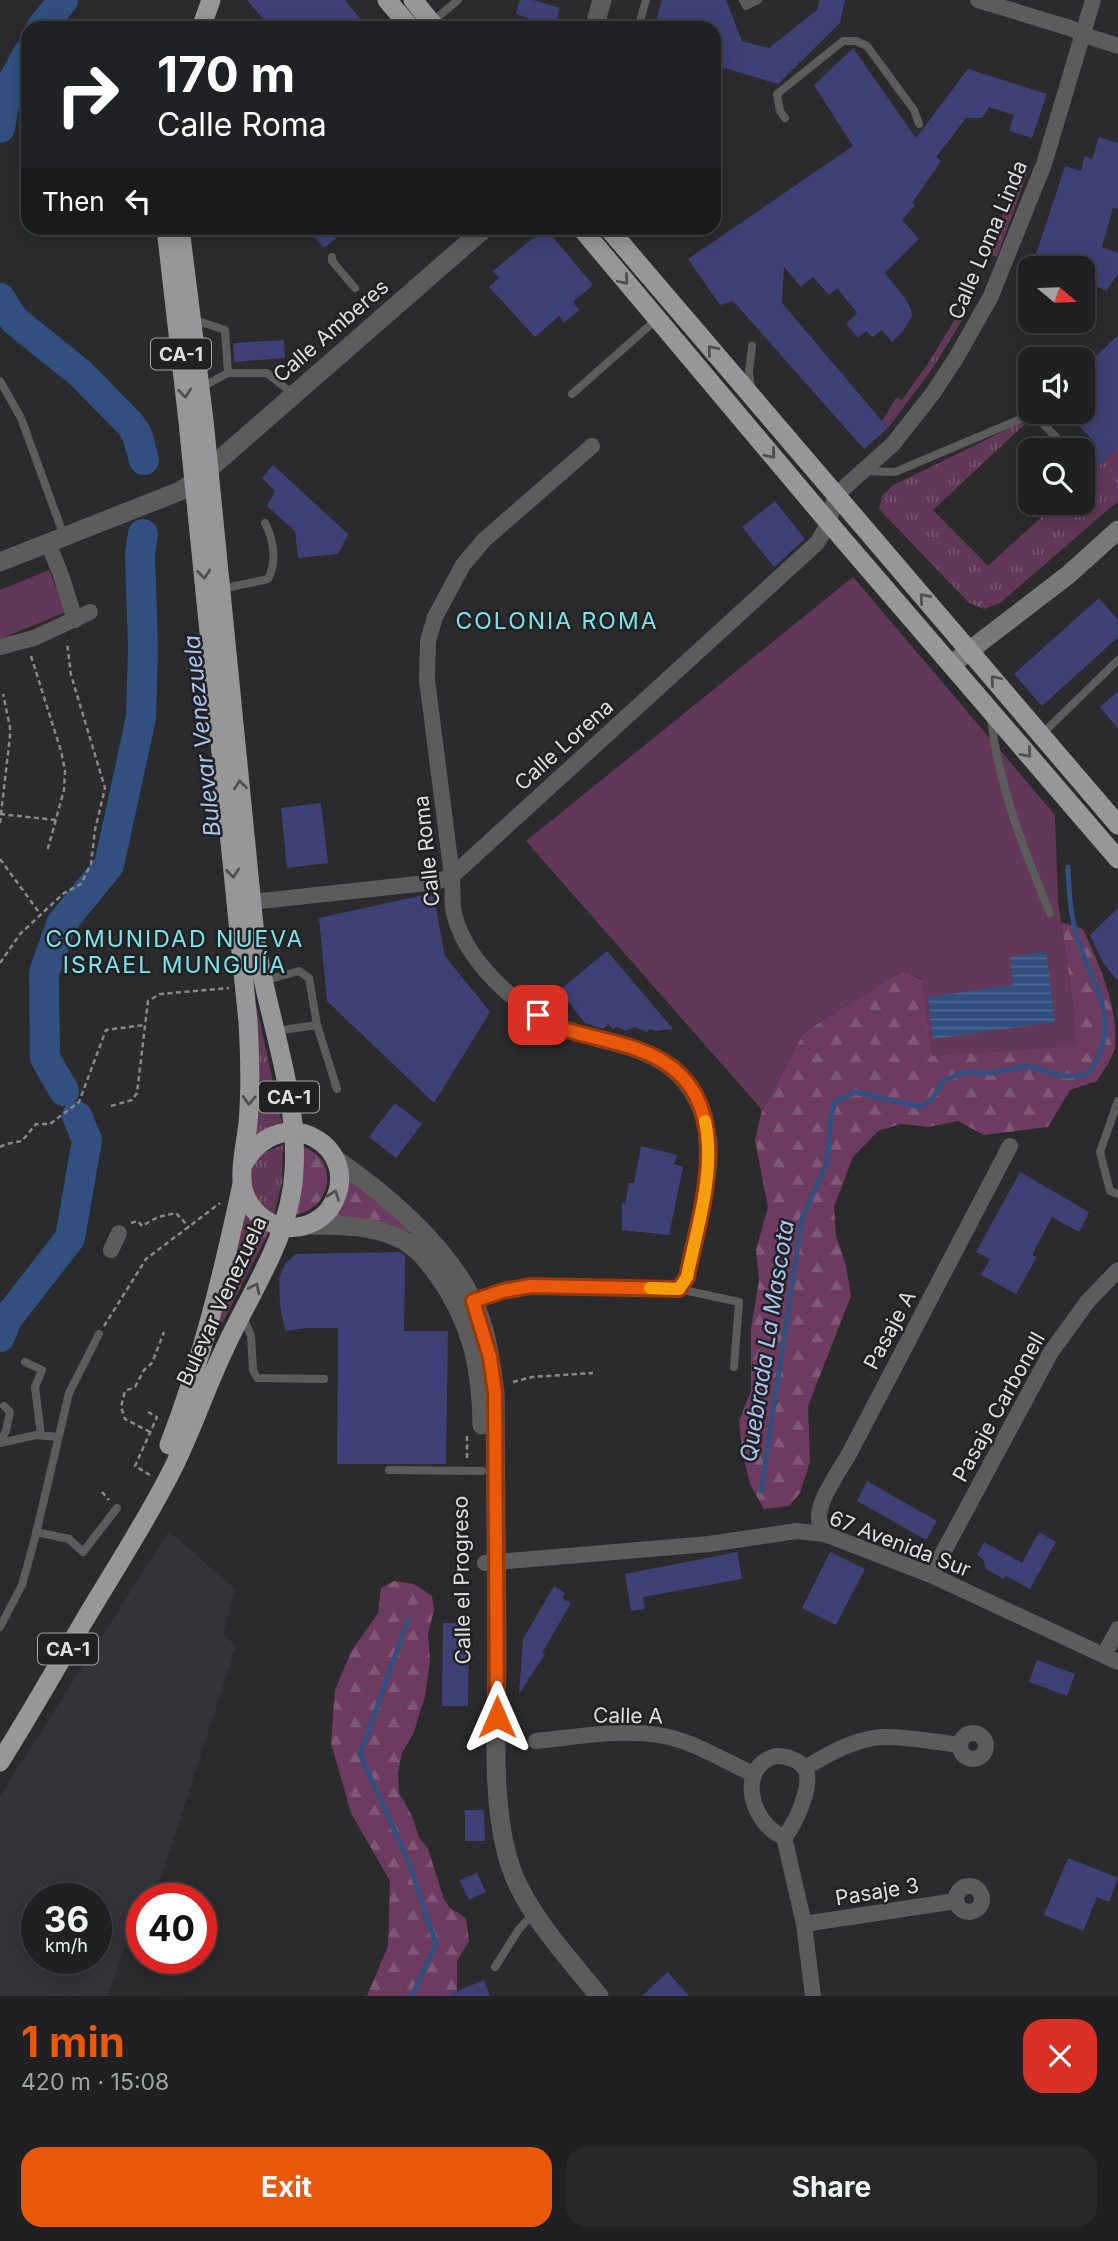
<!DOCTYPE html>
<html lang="en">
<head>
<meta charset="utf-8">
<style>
	:root { --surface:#202022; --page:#28282a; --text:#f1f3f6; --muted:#a2a3a5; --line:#3d3e40; --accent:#ea580c }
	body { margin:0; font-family:Inter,sans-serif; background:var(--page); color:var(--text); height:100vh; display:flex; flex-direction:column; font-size:26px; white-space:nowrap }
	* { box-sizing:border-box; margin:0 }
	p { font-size:23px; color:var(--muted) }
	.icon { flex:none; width:38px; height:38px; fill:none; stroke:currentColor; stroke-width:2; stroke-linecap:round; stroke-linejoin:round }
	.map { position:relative; height:1996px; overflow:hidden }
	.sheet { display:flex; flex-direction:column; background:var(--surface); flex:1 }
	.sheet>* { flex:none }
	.guide { position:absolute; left:21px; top:21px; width:700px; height:214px; border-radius:21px; box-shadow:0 4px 18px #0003,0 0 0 2px var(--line); background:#202124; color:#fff; overflow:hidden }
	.needle { width:46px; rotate:109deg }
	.controls { position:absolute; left:1018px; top:256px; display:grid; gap:14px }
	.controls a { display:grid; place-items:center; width:77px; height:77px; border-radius:14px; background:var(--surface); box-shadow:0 4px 18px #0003,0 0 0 2px var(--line); font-size:35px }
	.speed { position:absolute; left:21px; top:1883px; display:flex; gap:14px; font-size:35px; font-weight:700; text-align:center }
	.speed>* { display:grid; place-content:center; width:91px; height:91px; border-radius:50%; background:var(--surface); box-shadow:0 4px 18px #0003,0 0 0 2px var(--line); line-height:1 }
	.speed small { font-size:18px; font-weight:400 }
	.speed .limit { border:10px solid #d22; background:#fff; color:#111 }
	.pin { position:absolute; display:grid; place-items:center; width:60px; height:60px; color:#fff; margin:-30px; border-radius:14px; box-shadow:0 4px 10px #0006 }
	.me { position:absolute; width:77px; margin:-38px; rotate:0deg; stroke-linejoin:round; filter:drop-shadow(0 0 5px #0008) }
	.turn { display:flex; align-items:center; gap:24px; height:147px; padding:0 21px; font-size:32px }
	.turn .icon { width:91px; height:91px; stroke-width:2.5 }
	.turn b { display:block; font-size:49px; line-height:60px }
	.then { display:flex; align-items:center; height:66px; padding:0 21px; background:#0003; gap:14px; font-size:26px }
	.round { display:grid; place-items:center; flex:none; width:74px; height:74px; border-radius:21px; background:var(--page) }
	.overview { display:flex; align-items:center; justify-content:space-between; height:119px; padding:0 21px }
	h1 { font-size:42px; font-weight:700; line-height:52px; color:var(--accent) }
	.action { display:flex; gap:14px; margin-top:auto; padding:14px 21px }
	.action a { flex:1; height:80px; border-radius:21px; background:var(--accent); color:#fff; font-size:28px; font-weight:700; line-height:80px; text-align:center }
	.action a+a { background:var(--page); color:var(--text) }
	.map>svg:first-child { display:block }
	.built { fill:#34333a; fill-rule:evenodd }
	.grass { fill:url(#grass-tufts) }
	.forest { fill:url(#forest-firs) }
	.pitch { fill:#623757 }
	.water { fill:url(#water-rules) }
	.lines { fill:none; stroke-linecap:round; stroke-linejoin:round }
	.stream { stroke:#31507f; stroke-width:5 }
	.river { stroke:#31507f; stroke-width:30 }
	.building { fill:#3d4175 }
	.path { stroke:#88888a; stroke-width:2.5; stroke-dasharray:5 3.5; stroke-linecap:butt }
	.service { stroke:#5d5c5d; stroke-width:8 }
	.minor { stroke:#5d5c5d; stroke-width:16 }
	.tertiary { stroke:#5d5c5d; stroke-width:19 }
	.secondary { stroke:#787779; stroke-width:19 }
	.trunk { stroke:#979698; stroke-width:19 }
	.oneway { stroke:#505052 }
	.route-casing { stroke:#983908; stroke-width:18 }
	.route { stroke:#ea580c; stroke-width:12 }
	.slow { stroke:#f59e0b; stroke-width:12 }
	.labels { text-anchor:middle; stroke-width:5; stroke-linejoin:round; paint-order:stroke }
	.shield { fill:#212123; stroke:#a6a6a7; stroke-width:2 }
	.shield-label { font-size:19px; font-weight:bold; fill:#dfdfe0 }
	.street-label { font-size:21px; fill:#dfdfe0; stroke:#212123 }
	.neighbourhood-label { font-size:23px; letter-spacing:2px; fill:#7ae6ec; stroke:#212123 }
	.water-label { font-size:23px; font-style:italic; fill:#a9c6f2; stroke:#212123 }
</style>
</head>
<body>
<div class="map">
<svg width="1118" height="1996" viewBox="0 0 1118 1996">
	<defs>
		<pattern id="grass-tufts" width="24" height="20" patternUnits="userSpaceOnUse" patternTransform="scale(1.75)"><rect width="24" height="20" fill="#623757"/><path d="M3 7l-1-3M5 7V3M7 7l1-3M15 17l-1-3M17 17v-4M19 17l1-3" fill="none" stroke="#78546f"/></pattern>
		<pattern id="forest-firs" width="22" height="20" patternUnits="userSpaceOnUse" patternTransform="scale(1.75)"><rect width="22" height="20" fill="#6d3b60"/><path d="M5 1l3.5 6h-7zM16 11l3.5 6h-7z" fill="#815776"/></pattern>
		<pattern id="water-rules" width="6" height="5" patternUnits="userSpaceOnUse" patternTransform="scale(1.75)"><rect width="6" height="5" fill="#31507f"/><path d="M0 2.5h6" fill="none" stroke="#4e6991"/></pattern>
	</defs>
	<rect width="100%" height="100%" fill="#2b2a2d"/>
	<!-- built -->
	<path class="built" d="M169,1531L235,1589L223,1634L236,1646L154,1899H140L108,1996H0V1796ZM37,1899H96V1958H37Z"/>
	<!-- grass -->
	<g class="grass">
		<polygon points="1022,162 1030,165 997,257 989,254"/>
		<polygon points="960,311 966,314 932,369 888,428 882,421 896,398 902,400 929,362"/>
		<polygon points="1020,423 1025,424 933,510 988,566 1058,502 1083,502 1083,479 1118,448 1118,501 1000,603 984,609 969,603 879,509 882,496 892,486"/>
		<polygon points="255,999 282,1124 253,1141"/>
		<polygon points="283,1145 282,1183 274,1215 254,1199 249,1169 264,1152"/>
		<polygon points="241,1206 269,1232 199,1369"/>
	</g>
	<!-- forest -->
	<g class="forest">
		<path d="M1061,922L1083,929C1100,967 1118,1004 1115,1048C1112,1059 1103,1071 1097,1081L1070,1090L1048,1127L984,1135L958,1121L928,1127L901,1124L878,1131L853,1157L834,1207L836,1235L846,1266L851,1296L808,1406L810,1462L800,1493L789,1506L764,1509L751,1486L743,1457L739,1421L751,1391V1329L759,1280L756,1249L768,1208L755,1140L762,1110L804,1032L902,971L1075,1046L1073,1005Z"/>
		<path d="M301,1146C343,1159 331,1214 290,1215Z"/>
		<polygon points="345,1175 412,1226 409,1232 389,1224 329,1216"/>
		<polygon points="394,1581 414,1584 432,1596 434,1610 428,1634 430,1661 425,1696 414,1732 402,1753 398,1772 399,1793 411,1814 419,1837 428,1849 444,1899 450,1908 466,1918 469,1941 457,1961 457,1996 367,1996 388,1946 390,1881 351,1813 331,1743 335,1690 351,1652 378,1613 381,1588"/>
	</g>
	<!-- pitch -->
	<g class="pitch">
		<polygon points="49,570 66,612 0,639 0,590"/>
		<polygon points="853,577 1055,815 1058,900 1073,1005 1076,1046 932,1056 922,979 902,971 804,1032 762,1110 526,841"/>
	</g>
	<!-- water -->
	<polygon class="water" points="1046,951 1055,1022 933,1039 928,997 1013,985 1010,957"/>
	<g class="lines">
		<!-- stream -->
		<g class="stream">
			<path d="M761,1491L802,1218L827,1163L831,1117L835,1102L855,1092L920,1107L932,1099L943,1081L964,1072L991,1073L1027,1066L1064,1076H1079L1090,1072C1094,1064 1099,1056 1102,1048C1114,1008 1088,974 1077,937C1070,914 1069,890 1068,867"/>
			<polyline points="408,1620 360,1754 407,1858 436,1944 412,1996"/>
		</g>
		<!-- river -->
		<g class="river">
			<polyline points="41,28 63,0"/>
			<polyline points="0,128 6,94 28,53"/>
			<polyline points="0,298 14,320 80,373 130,424 137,434 144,460"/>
			<polyline points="64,1091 45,1058 44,973 61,924 109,865 141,718 143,648 140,554 143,534"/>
			<polyline points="0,1337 7,1319 70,1238 87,1140 77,1116"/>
		</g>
	</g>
	<!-- building -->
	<g class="building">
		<polygon points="247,0 345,0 368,28 271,28"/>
		<polygon points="520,0 533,0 560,8 555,26 549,25 548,28 525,28 528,18 516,14"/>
		<polygon points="662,0 726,0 742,41 769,48 817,10 820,0 845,0 840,23 778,84 714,65 714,28 654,28"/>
		<polygon points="853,48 916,138 968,69 1047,94 1032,138 1009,131 1014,115 989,107 982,118 966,118 936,157 941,161 912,203 915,205 902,220 919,239 885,273 905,298 911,309 912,316 903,331 892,342 882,330 873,337 866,331 858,338 846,324 857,313 837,288 829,295 813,277 801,287 784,267 782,303 888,428 864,449 733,301 720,305 688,259 853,146 814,85"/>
		<polygon points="1099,137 1118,143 1118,209 1113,208 1102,247 1118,253 1118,274 1106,291 1083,279 1083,268 1043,268 1033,263 1065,166 1081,171 1085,156 1092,159"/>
		<polygon points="306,228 349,228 324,248"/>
		<polygon points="545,228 593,285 573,302 579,310 564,323 559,316 535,337 489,287 499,278 493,271"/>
		<polygon points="1118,335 1118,448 1096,468 1083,455 1096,444 1065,411 1083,411 1083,369"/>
		<polygon points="284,340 285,358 234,362 233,343"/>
		<polygon points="273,465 348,534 338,554 298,558 295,531 267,506 275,491 262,478"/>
		<polygon points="775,501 805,539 774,567 742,527"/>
		<polygon points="1099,598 1118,620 1118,637 1042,706 1014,674"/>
		<polygon points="1118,691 1118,729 1100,707"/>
		<polygon points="321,803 328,863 287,868 281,808"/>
		<polygon points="433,893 445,956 490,1012 434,1103 327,1001 319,918"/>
		<polygon points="1118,908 1118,981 1103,963 1090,935"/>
		<polygon points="607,951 673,1029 656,1031 650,1029 647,1032 634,1027 626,1031 617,1027 613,1029 608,1024 603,1029 585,1023 567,1000 559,1005 549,999"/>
		<polygon points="395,1103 422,1124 396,1158 369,1137"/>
		<polygon points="641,1146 677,1155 674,1164 683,1167 669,1235 622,1230 622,1203 625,1204 629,1183 634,1183"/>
		<polygon points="1020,1172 1089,1212 1079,1232 1052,1217 1032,1255 1037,1257 1016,1294 981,1275 990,1259 976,1252"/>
		<polygon points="400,1252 405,1256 404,1331 448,1331 446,1464 337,1464 338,1328 307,1328 285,1331 280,1306 279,1278 285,1264 296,1254"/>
		<polygon points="867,1481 937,1521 926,1540 857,1501"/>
		<polygon points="1039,1532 1056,1542 1030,1589 1006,1576 1004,1579 986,1569 983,1559 977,1555 984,1542 1022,1563"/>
		<polygon points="737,1552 742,1579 643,1597 645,1609 631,1611 625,1574"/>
		<polygon points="830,1552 865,1569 836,1625 802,1608"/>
		<polygon points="554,1586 565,1593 562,1598 571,1603 542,1653 545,1654 519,1694 523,1639"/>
		<polygon points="443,1623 469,1623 468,1706 442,1706"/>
		<polygon points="1037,1660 1075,1674 1067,1696 1029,1682"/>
		<polygon points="465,1810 484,1810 485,1841 465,1841"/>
		<polygon points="1068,1858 1118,1878 1109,1902 1097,1897 1083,1931 1044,1915"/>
		<polygon points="477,1873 486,1892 469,1900 459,1880"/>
		<polygon points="668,1972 689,1996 642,1996"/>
		<polygon points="484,1980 490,1996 445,1996"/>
	</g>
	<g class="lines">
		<!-- path -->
		<g class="path">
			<polyline points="31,656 61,751 65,770 64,790 47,852"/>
			<polyline points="0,814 56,820"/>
			<polyline points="0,823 10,736 10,727 3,694"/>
			<polyline points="0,859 41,915"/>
			<polyline points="0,963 20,934 64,893 81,884 91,864 95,830 105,788 71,675 67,642"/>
			<polyline points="111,1106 132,1100 137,1093 148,1001 160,994 229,988"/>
			<polyline points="0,1147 6,1144 22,1141 36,1124 50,1124 79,1102 106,1030 144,1025"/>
			<polyline points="131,1223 138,1221 142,1226 158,1217 176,1213 189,1227"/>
			<polyline points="104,1326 146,1259 220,1203"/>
			<polyline points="513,1382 532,1377 593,1373"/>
			<polyline points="148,1412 157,1417 135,1466 150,1475"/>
			<polyline points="150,1432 125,1419 121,1407 125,1391 135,1387 144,1370 152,1363 164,1332"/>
			<polyline points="467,1436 467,1461"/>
			<polyline points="102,1492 109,1500"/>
		</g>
		<!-- service -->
		<g class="service">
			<polyline points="743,0 746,6 758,0"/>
			<polyline points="597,20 629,28"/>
			<polyline points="432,22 458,0"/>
			<polyline points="638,28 646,0"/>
			<polyline points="785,118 780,111 777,94 843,41 856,41 867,46 914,110 919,124"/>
			<polyline points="680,228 682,230"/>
			<polyline points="332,257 332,261 355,288"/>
			<polyline points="192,319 225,330 228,373 200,388"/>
			<polyline points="228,373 267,373 293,394"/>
			<polyline points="0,381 21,418 64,536"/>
			<polyline points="751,390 749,371 752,346"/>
			<polyline points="572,394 657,319"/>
			<polyline points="865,471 895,472 1023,418 1037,417 1065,447"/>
			<path d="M222,589L268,579C277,562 274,540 265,523"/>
			<path d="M991,719C1000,790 1023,848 1050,913"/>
			<polyline points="1041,735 1118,660"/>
			<polyline points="263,981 299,971 309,978 317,1025 337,1089"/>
			<polyline points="275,1031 317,1025"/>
			<polyline points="1118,1101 1100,1152 1110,1191 1118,1194"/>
			<polyline points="679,1289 739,1302 734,1367"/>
			<polyline points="243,1317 251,1336 253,1370 257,1378 324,1379"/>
			<polyline points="25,1362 42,1370 35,1387 41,1435"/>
			<polyline points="0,1443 36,1435 58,1437"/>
			<polyline points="0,1443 6,1431 10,1412 4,1406"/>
			<polyline points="389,1470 482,1471"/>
			<polyline points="36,1532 69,1539 83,1552 117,1508"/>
			<polyline points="0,1627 22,1585 35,1538 69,1393 99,1334"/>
			<polyline points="495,1967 519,1929 534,1913"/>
		</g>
		<!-- minor -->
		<g class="minor">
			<polyline points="978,0 1073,29 1084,35 1118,46"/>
			<polyline points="48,543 61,575 75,620"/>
			<polyline points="0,647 34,638 90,612"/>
			<polyline points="252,902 436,882 452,876 817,543 829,523 835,496 893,444 933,393 956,358 991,296 1044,164 1093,0"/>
			<polyline points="111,1250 119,1233"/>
			<path d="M461,1304L503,1291L531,1286L679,1289L687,1277C695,1238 713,1179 709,1140C707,1126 703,1113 696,1100C669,1046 615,1048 565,1029C520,1012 461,958 453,908C452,898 453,886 452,876L427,680L428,641L435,617L463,565L484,540L592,446"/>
			<path d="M825,1534C822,1528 819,1524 819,1518C818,1500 840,1470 849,1454L1010,1146"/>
			<polyline points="485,1563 709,1544 797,1531 825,1534 931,1575 1118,1662"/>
			<polyline points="931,1575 1051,1352 1088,1301 1118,1270"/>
			<polyline points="1104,1655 1118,1629"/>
			<circle cx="973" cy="1746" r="13"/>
			<path d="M536,1741C577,1737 623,1728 664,1736C695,1742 724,1761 753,1774"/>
			<path d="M775,1756C785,1756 799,1759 805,1769C814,1783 795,1826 784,1837C752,1825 735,1769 775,1756Z"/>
			<path d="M805,1768C828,1754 854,1739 882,1737C907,1736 934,1742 960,1745"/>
			<polyline points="784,1837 804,1924 813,1996"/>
			<circle cx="969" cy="1899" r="13"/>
			<polyline points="804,1924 956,1901"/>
		</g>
		<!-- tertiary -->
		<g class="tertiary">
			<polyline points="594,28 602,0"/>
			<polyline points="0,562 180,491 194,482 485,228"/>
			<path d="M334,1158C386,1194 443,1242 472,1299C487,1328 491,1362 495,1393C495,1480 497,1567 497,1654C497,1721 488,1823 518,1885C538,1926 571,1961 599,1996"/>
			<path d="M308,1225C340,1225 374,1225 403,1240C418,1248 428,1261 437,1274C472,1322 481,1367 482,1425"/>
		</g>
		<!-- secondary -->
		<polyline class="secondary" points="952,664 1068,575 1118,530"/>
		<!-- trunk -->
		<g class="trunk">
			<polyline points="387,0 411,28"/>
			<polyline points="413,0 436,28"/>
			<polyline points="201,28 211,0"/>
			<path d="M166,228L188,422L248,1022C250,1056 251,1089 248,1123C246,1143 238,1174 244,1192C251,1214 274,1231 298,1227C312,1225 325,1217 332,1205C365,1149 283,1097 244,1163"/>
			<polyline points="581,228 829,523 1118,859"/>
			<polyline points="608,228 1118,825"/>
			<path d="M169,1445C202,1360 223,1273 242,1184"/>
			<path d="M0,1762C29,1716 56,1668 84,1621C113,1572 144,1525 170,1474C191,1434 205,1389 225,1348C251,1291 291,1235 294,1171C299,1091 266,1015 255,936L204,420L180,228"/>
		</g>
	</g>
	<!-- one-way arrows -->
	<defs><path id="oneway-chevron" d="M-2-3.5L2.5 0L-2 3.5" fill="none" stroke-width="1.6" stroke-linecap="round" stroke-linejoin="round" transform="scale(1.75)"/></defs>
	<g class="oneway">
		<use href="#oneway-chevron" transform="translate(624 280) rotate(50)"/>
		<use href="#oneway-chevron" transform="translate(712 350) rotate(-130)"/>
		<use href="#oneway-chevron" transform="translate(185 393) rotate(84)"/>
		<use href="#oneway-chevron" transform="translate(771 454) rotate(50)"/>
		<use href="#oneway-chevron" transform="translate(204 574) rotate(84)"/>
		<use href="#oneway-chevron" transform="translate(924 598) rotate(-131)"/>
		<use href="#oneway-chevron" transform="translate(995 680) rotate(-130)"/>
		<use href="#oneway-chevron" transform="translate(1027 753) rotate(49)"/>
		<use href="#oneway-chevron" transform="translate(240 785) rotate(-96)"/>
		<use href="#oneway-chevron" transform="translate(233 873) rotate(84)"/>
		<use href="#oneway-chevron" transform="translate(249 1100) rotate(93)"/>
		<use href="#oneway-chevron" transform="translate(334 1195) rotate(-70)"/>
		<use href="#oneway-chevron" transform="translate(255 1288) rotate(-64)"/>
	</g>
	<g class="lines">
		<defs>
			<path id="route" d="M497,1717L495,1393L490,1357L473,1301L503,1291L531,1286L679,1289L687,1277C700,1211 737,1107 664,1062C636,1044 599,1040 567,1030C557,1026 548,1020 538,1015"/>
		</defs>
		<!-- route casing -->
		<use href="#route" class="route-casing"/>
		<!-- route -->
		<use href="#route" class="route"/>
		<!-- slow -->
		<path class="slow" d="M650,1288L679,1289L687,1277C697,1227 716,1172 705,1121"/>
	</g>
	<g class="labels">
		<!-- shield labels -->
		<g class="shield">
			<rect x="151" y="338.5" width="60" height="31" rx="5"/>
			<rect x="259" y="1081.5" width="60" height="31" rx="5"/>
			<rect x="38" y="1633.5" width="60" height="31" rx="5"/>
		</g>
		<g class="shield-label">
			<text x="181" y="361">CA-1</text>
			<text x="289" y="1104">CA-1</text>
			<text x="68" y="1656">CA-1</text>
		</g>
		<!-- street labels -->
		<g class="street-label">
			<text transform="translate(988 240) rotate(-67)" y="7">Calle Loma Linda</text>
			<text transform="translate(331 331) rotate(-41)" y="7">Calle Amberes</text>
			<text transform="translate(564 745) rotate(-42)" y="7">Calle Lorena</text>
			<text transform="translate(427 851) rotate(-96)" y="7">Calle Roma</text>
			<text transform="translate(222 1301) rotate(-65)" y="7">Bulevar Venezuela</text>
			<text transform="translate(890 1330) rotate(-62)" y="7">Pasaje A</text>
			<text transform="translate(999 1407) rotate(-61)" y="7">Pasaje Carbonell</text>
			<text transform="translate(900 1544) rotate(21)" y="7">67 Avenida Sur</text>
			<text transform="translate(462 1580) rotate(-91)" y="7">Calle el Progreso</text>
			<text transform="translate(628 1716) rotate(1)" y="7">Calle A</text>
			<text transform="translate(877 1892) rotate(-9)" y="7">Pasaje 3</text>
		</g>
		<!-- neighbourhood labels -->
		<g class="neighbourhood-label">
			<text x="557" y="629">COLONIA ROMA</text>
			<text x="175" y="947">COMUNIDAD NUEVA<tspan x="175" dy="26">ISRAEL MUNGUÍA</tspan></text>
		</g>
		<!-- water labels -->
		<g class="water-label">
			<text transform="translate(202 736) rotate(-96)" y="8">Bulevar Venezuela</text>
			<text transform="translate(767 1341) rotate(-81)" y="8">Quebrada La Mascota</text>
		</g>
	</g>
</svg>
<div class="controls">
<a><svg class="needle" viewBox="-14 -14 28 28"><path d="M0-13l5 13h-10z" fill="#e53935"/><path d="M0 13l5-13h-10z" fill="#a2a3a5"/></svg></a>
<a><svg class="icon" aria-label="sound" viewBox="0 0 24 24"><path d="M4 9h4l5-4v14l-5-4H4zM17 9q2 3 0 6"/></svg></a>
<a><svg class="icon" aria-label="search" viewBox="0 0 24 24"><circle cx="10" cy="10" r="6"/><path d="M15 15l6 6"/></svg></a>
</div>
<div class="speed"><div>36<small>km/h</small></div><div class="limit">40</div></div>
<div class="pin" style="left:538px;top:1015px;background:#d93025"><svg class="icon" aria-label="arrive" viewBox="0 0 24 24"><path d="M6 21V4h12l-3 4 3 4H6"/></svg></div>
<svg class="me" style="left:497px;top:1717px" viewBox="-20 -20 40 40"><path d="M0-17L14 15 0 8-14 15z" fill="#ea580c" stroke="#fff" stroke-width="4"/></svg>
<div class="guide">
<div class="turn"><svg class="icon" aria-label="right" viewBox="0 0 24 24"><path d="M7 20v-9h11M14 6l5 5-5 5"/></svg><div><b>170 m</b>Calle Roma</div></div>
<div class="then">Then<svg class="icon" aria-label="left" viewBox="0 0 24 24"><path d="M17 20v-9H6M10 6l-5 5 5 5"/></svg></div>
</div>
</div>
<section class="sheet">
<div class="overview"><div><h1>1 min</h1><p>420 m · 15:08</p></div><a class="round" style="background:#d93025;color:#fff"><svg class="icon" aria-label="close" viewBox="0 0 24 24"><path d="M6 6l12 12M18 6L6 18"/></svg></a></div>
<div class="action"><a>Exit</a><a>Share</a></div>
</section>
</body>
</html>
